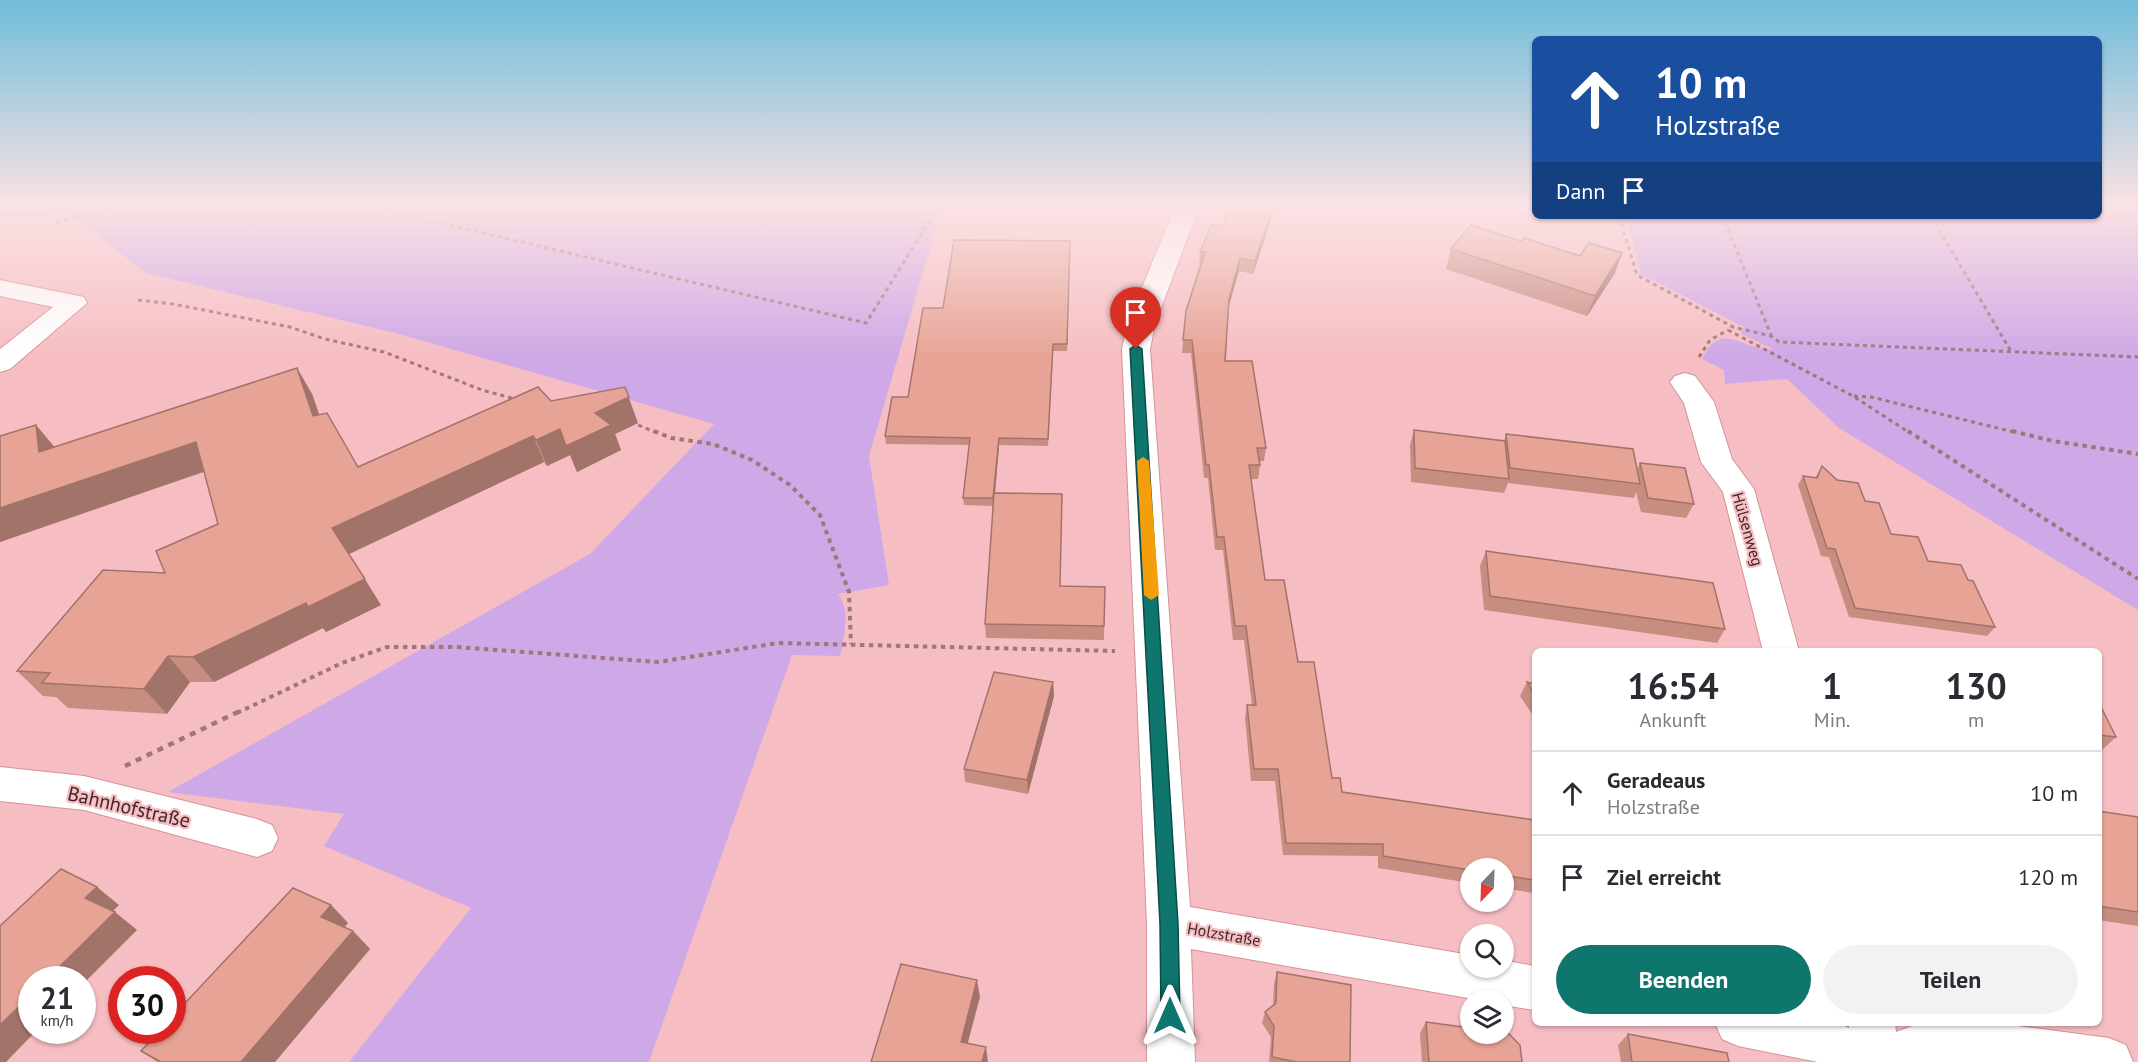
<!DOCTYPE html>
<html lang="de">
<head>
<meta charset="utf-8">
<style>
	:root { --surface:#fff; --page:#f2f2f3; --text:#2b2b33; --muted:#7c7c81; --line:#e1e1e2; --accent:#0f766e }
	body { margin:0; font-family:"PT Sans",sans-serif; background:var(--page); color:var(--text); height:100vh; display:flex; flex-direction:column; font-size:22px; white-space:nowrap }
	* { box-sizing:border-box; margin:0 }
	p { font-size:20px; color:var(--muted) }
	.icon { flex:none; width:33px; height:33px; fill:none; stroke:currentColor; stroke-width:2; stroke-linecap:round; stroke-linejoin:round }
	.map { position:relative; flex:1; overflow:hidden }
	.drawer { position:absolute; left:1532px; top:648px; width:570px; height:378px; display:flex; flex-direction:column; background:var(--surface); border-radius:9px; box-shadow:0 2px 4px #0004 }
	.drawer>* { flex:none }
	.banner { position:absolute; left:1532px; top:36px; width:570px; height:183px; border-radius:9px; box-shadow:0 2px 4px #0004; background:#1a4fa0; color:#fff; overflow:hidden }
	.needle { width:39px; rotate:203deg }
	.controls { position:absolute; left:1460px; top:858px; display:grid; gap:12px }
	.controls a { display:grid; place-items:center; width:54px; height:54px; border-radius:50%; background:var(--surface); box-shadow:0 2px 4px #0004; font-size:30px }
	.speed { position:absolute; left:18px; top:966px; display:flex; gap:12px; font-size:30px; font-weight:700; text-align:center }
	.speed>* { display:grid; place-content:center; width:78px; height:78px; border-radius:50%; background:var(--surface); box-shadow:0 2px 4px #0004; line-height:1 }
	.speed small { font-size:15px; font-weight:400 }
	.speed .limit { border:9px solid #d22; background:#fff; color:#111 }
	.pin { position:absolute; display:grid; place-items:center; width:51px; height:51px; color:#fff; margin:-62px -26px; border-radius:50% 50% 50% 0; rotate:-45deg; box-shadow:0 0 6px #0007 }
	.pin .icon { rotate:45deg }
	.me { position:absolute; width:66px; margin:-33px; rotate:0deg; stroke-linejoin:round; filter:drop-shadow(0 0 4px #0008) }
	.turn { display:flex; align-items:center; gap:21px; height:126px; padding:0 24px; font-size:27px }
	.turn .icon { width:78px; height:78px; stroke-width:2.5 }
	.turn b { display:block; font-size:42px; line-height:51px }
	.then { display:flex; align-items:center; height:57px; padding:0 24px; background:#0003; gap:12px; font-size:22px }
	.eta { display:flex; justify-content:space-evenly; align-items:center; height:102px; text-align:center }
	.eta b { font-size:36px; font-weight:600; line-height:42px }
	.primary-button { display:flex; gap:12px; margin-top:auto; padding:12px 24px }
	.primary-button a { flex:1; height:69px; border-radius:36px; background:var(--accent); color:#fff; font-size:24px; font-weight:600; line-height:69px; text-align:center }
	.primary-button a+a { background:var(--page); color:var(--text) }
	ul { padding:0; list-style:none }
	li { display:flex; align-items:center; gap:18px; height:84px; padding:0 24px; border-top:2px solid var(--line) }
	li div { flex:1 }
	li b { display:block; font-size:22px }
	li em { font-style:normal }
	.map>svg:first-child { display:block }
	.green { fill:#cfa8e7 }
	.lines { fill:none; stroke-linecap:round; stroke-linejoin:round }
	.street-casing { stroke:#d59198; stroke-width:2 }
	.path-far2 { stroke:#a0767a; stroke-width:3; stroke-dasharray:4 4; stroke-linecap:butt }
	.path-far1 { stroke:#a0767a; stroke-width:4; stroke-dasharray:4.5 4.5; stroke-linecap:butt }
	.path { stroke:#a0767a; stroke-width:4.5; stroke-dasharray:6 6; stroke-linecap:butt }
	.street { fill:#fff; fill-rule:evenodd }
	.wall { fill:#c78d81 }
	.shaded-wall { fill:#a27369 }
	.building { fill:#e7a496; stroke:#a27369; stroke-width:1.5 }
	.route { fill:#0f766e; stroke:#0a4d48; stroke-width:1.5 }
	.slow { fill:#f59e0b }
	.labels { text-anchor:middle; stroke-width:4.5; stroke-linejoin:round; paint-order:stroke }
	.street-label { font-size:16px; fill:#42272a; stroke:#f6bec3 }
	.near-street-label { font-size:20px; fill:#42272a; stroke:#f6bec3 }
</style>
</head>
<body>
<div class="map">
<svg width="2138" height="1062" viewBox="0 0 2138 1062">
	<rect width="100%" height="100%" fill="#f6bec3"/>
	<!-- green -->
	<g class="green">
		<path d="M0,207H942L869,456L889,585L838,594C851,611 844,635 840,656L792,655L649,1062H349L471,908L324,846L344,814L168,792L590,554L714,424L395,333L146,273L70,214L0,218Z"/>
		<path d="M2099,207H2138V610L1839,428L1787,379L1725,384L1724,370L1702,359C1722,317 1743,352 1773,349L1741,334L1744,327L1641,274L1626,216H2098Z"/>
	</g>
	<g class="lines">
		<defs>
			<g id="street">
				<polygon points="1175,207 1199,207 1155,324 1150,349 1190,907 1470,955 1470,968 1503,968 1503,960 1534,966 1534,1010 1503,1005 1503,1000 1479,1000 1191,949 1195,1062 1147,1062 1147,924 1122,349 1127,324"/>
				<polygon points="1515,207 1534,207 1534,214 1520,213"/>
				<polygon points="0,280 84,297 87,303 10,369 0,372 0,349 53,307 0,296"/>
				<polygon points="1685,373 1695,376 1714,402 1732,459 1754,489 1799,651 1763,651 1723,492 1701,462 1684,403 1670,382 1675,376"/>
				<polygon points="0,767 84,776 257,819 272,825 278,838 272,851 257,857 84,810 0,801"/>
				<polygon points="1715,1023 1838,1023 1849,1028 1849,1023 1895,1023 1896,1032 1920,1023 1995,1023 2109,1038 2126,1045 2133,1062 1818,1062 1738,1046 1722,1039"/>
			</g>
		</defs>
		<!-- street casing -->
		<use href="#street" class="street-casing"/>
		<!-- path-far2 -->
		<g class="path-far2">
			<polyline points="373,207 866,323 935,212 932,207"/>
			<polyline points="1619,216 1637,275 1733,327 1771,336 1779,342 2138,357"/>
			<polyline points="1931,216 2012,353"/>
			<polyline points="1725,222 1771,335"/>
			<polyline points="56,223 117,207"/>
			<polyline points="138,300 173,304 290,327 325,339 384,352 482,390 515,399"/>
			<polyline points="1728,330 1853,396 1910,433"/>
			<polyline points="1699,357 1710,340 1728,330"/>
			<polyline points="1854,396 1871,397 2018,433"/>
			<polyline points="631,422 657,433"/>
		</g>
		<!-- path-far1 -->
		<g class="path-far1">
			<polyline points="654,431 671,438 713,444 752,460 790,485 820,515 849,592 851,644"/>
			<polyline points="1908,431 2138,579"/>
			<polyline points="2012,431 2053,441 2138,454"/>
			<polyline points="237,713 342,663 387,647 457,647 658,662 778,643 1115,651"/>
		</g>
		<!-- path -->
		<polyline class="path" points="125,766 240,711"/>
		<!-- street -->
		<use href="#street" class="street"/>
	</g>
	<!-- wall -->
	<g class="wall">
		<polygon points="1230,207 1275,207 1253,274 1239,271 1228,309 1225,361 1266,448 1264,461 1260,461 1260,465 1258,479 1250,479 1265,580 1298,662 1332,778 1342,792 1534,820 1534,893 1503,888 1503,868 1470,868 1470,883 1378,868 1378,856 1283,855 1275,781 1251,781 1245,718 1247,705 1252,705 1244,640 1233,640 1223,550 1215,550 1208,478 1204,478 1191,353 1182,353 1186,311 1200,265 1199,265 1200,252 1223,226"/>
		<polygon points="1070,241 1067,351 1053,351 1048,446 999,445 995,493 1062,494 1060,586 1105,587 1104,640 986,638 985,624 994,506 964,505 963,498 969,445 886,444 885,436 908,397 943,308"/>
		<polygon points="1521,241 1580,256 1622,253 1615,273 1587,316 1446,269 1451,249"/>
		<polygon points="297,368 312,394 319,415 358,467 551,401 638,423 615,434 621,450 577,472 570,455 547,466 544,462 349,554 381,605 326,632 323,628 214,682 190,682 167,714 68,708 56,697 43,696 17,671 165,573 218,524 204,472 0,542 36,425 54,447"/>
		<polygon points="1414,430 1504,441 1506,434 1637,469 1640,463 1694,504 1686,518 1641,512 1636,492 1634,498 1508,483 1504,493 1411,482 1410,445"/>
		<polygon points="1822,466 1837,480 1865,501 1891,534 1928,561 1968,580 1995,627 1987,636 1849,617 1829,557 1821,556 1798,485 1803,476 1815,478"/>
		<polygon points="1486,551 1725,629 1717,643 1484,610 1480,566"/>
		<polygon points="1053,682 1054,696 1028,794 965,782 964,769"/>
		<polygon points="1527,682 1534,684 1534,717 1520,696"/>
		<polygon points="2098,701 2116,737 2101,751 2098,750"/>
		<polygon points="2098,811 2138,817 2138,926 2098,920"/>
		<polygon points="331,905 348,923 344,927 353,931 370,949 275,1062 157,1062 141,1051"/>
		<polygon points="1277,972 1350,1062 1269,1062 1271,1037 1262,1023 1265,1012 1273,1005 1274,984"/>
		<polygon points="1426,1022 1522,1062 1422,1062 1420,1033"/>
		<polygon points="1628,1034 1729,1062 1621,1062 1618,1045"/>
	</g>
	<!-- shaded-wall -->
	<g class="shaded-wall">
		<polygon points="1273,207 1275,207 1253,274 1255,261"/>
		<polygon points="1622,253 1615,273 1587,316 1595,296"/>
		<polygon points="1240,258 1239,271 1227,312 1229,299"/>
		<polygon points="297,368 312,394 329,442 313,416"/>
		<polygon points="625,387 638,423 615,434 621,450 577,472 570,455 547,466 536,440 595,413"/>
		<polygon points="36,425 57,450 39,452"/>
		<polygon points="533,436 544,462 349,554 381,605 326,632 323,628 214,682 193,657 306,603 332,528"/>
		<polygon points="999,438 999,445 994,506 993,498"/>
		<polygon points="196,442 214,468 0,542 0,508"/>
		<polygon points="168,656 190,682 167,714 144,689"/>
		<polygon points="1053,682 1054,696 1028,794 1027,780"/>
		<polygon points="97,887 119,905 108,916 85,898"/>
		<polygon points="331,905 348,923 339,934 321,917"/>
		<polygon points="115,912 137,930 82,985 82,980 46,980"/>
		<polygon points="353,931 370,949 275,1062 241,1062"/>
		<polygon points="977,980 980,997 964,1057 961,1042"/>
		<polygon points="32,994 32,1030 37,1030 6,1062 0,1062 0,1025"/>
		<polygon points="986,1047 988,1062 982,1062"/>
	</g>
	<!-- building -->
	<g class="building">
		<polygon points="1230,207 1273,207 1255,261 1240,258 1229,299 1225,361 1252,361 1266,448 1257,448 1260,465 1249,465 1265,580 1284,580 1298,662 1314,662 1332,778 1340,778 1342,792 1534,820 1534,880 1503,875 1503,868 1470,868 1470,870 1383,856 1383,844 1286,843 1278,769 1254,769 1247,705 1256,705 1246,626 1235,626 1224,537 1217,537 1209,465 1206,465 1192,340 1183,340 1186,311 1205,252 1200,252 1212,224 1223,226"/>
		<polygon points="1471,225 1521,241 1524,238 1580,256 1589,243 1622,253 1595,296 1451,249"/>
		<polygon points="954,240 1070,241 1067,344 1053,344 1048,439 999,438 993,498 963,498 970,438 885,436 892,397 908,397 923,308 943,308"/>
		<polygon points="297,368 313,416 327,413 358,467 538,387 551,401 625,387 629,397 595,413 611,425 566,446 560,429 536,440 533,436 332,528 365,579 308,607 306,603 193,657 168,656 144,689 42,683 50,673 17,671 103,570 165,573 156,551 218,524 196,442 0,508 0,436 36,425 39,452"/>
		<polygon points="1414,430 1505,441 1509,479 1415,468"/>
		<polygon points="1506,434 1633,449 1640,484 1510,468"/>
		<polygon points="1640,463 1685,468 1694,504 1648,498"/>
		<polygon points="1822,466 1837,480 1858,483 1865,501 1879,503 1891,534 1918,537 1928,561 1961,565 1968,580 1973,581 1995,627 1855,608 1835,549 1827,548 1803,476 1817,478"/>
		<polygon points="994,493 1062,494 1060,586 1105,587 1104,626 985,624"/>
		<polygon points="1486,551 1713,583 1725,629 1490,596"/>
		<polygon points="994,672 1053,682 1027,780 964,769"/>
		<polygon points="1527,682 1534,684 1534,694"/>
		<polygon points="2098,701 2116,737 2098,735"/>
		<polygon points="2098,811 2138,817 2138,912 2098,906"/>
		<polygon points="61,869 97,887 85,898 115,912 46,980 32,980 32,994 0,1025 0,926"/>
		<polygon points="293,888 331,905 321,917 353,931 241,1062 161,1062 141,1051 160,1030 172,1030 172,1017"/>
		<polygon points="901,964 977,980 961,1042 986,1047 982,1062 871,1062"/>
		<polygon points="1277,972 1351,985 1350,1062 1297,1062 1272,1057 1274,1026 1265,1012 1276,1003"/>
		<polygon points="1426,1022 1470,1028 1470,1034 1508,1033 1520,1045 1522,1062 1429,1062"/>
		<polygon points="1628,1034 1727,1053 1729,1062 1632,1062"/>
	</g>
	<!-- sky -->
	<linearGradient id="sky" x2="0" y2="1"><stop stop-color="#70bddb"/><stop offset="0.58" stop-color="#fbe2e4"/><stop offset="1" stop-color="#fbe2e4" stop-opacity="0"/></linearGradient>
	<rect width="2138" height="356" fill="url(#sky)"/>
	<!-- route -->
	<polygon class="route" points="1136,345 1142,349 1178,924 1180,1016 1177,1023 1170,1026 1163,1023 1161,1016 1160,924 1130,349"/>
	<!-- slow -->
	<polygon class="slow" points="1143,457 1149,461 1159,595 1151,600 1144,595 1137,461"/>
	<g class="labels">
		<!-- street labels -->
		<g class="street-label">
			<text transform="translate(1748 529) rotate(74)" y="6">Hülsenweg</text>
			<text transform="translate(1224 934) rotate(10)" y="6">Holzstraße</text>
		</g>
		<!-- near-street labels -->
		<g class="near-street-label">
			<text transform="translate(129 807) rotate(13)" y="7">Bahnhofstraße</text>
		</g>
	</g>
</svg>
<div class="controls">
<a><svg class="needle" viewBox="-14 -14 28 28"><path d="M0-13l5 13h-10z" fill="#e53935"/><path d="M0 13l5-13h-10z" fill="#7c7c81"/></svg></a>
<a><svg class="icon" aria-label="search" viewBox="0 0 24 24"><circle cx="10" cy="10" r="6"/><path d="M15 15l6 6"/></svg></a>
<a><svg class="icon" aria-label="layers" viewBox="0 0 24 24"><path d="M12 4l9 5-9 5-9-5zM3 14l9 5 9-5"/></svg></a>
</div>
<div class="speed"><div>21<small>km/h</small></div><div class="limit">30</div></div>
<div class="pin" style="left:1136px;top:349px;background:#d93025"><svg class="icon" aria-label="arrive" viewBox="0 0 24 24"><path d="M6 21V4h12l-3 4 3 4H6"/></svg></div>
<svg class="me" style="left:1170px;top:1016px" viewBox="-20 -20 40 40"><path d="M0-17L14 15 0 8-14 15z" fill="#0f766e" stroke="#fff" stroke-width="4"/></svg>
<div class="banner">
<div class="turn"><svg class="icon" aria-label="ahead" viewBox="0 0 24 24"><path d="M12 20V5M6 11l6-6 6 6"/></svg><div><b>10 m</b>Holzstraße</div></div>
<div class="then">Dann<svg class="icon" aria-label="arrive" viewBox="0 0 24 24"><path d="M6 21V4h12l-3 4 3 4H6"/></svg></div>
</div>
<section class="drawer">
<div class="eta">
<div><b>16:54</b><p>Ankunft</p></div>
<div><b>1</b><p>Min.</p></div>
<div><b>130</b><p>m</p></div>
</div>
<ul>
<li><svg class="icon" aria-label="ahead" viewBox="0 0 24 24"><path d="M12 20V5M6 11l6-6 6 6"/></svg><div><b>Geradeaus</b><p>Holzstraße</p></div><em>10 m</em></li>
<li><svg class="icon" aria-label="arrive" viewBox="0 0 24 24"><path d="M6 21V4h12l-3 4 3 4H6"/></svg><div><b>Ziel erreicht</b></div><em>120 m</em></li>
</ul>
<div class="primary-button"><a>Beenden</a><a>Teilen</a></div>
</section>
</div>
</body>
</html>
